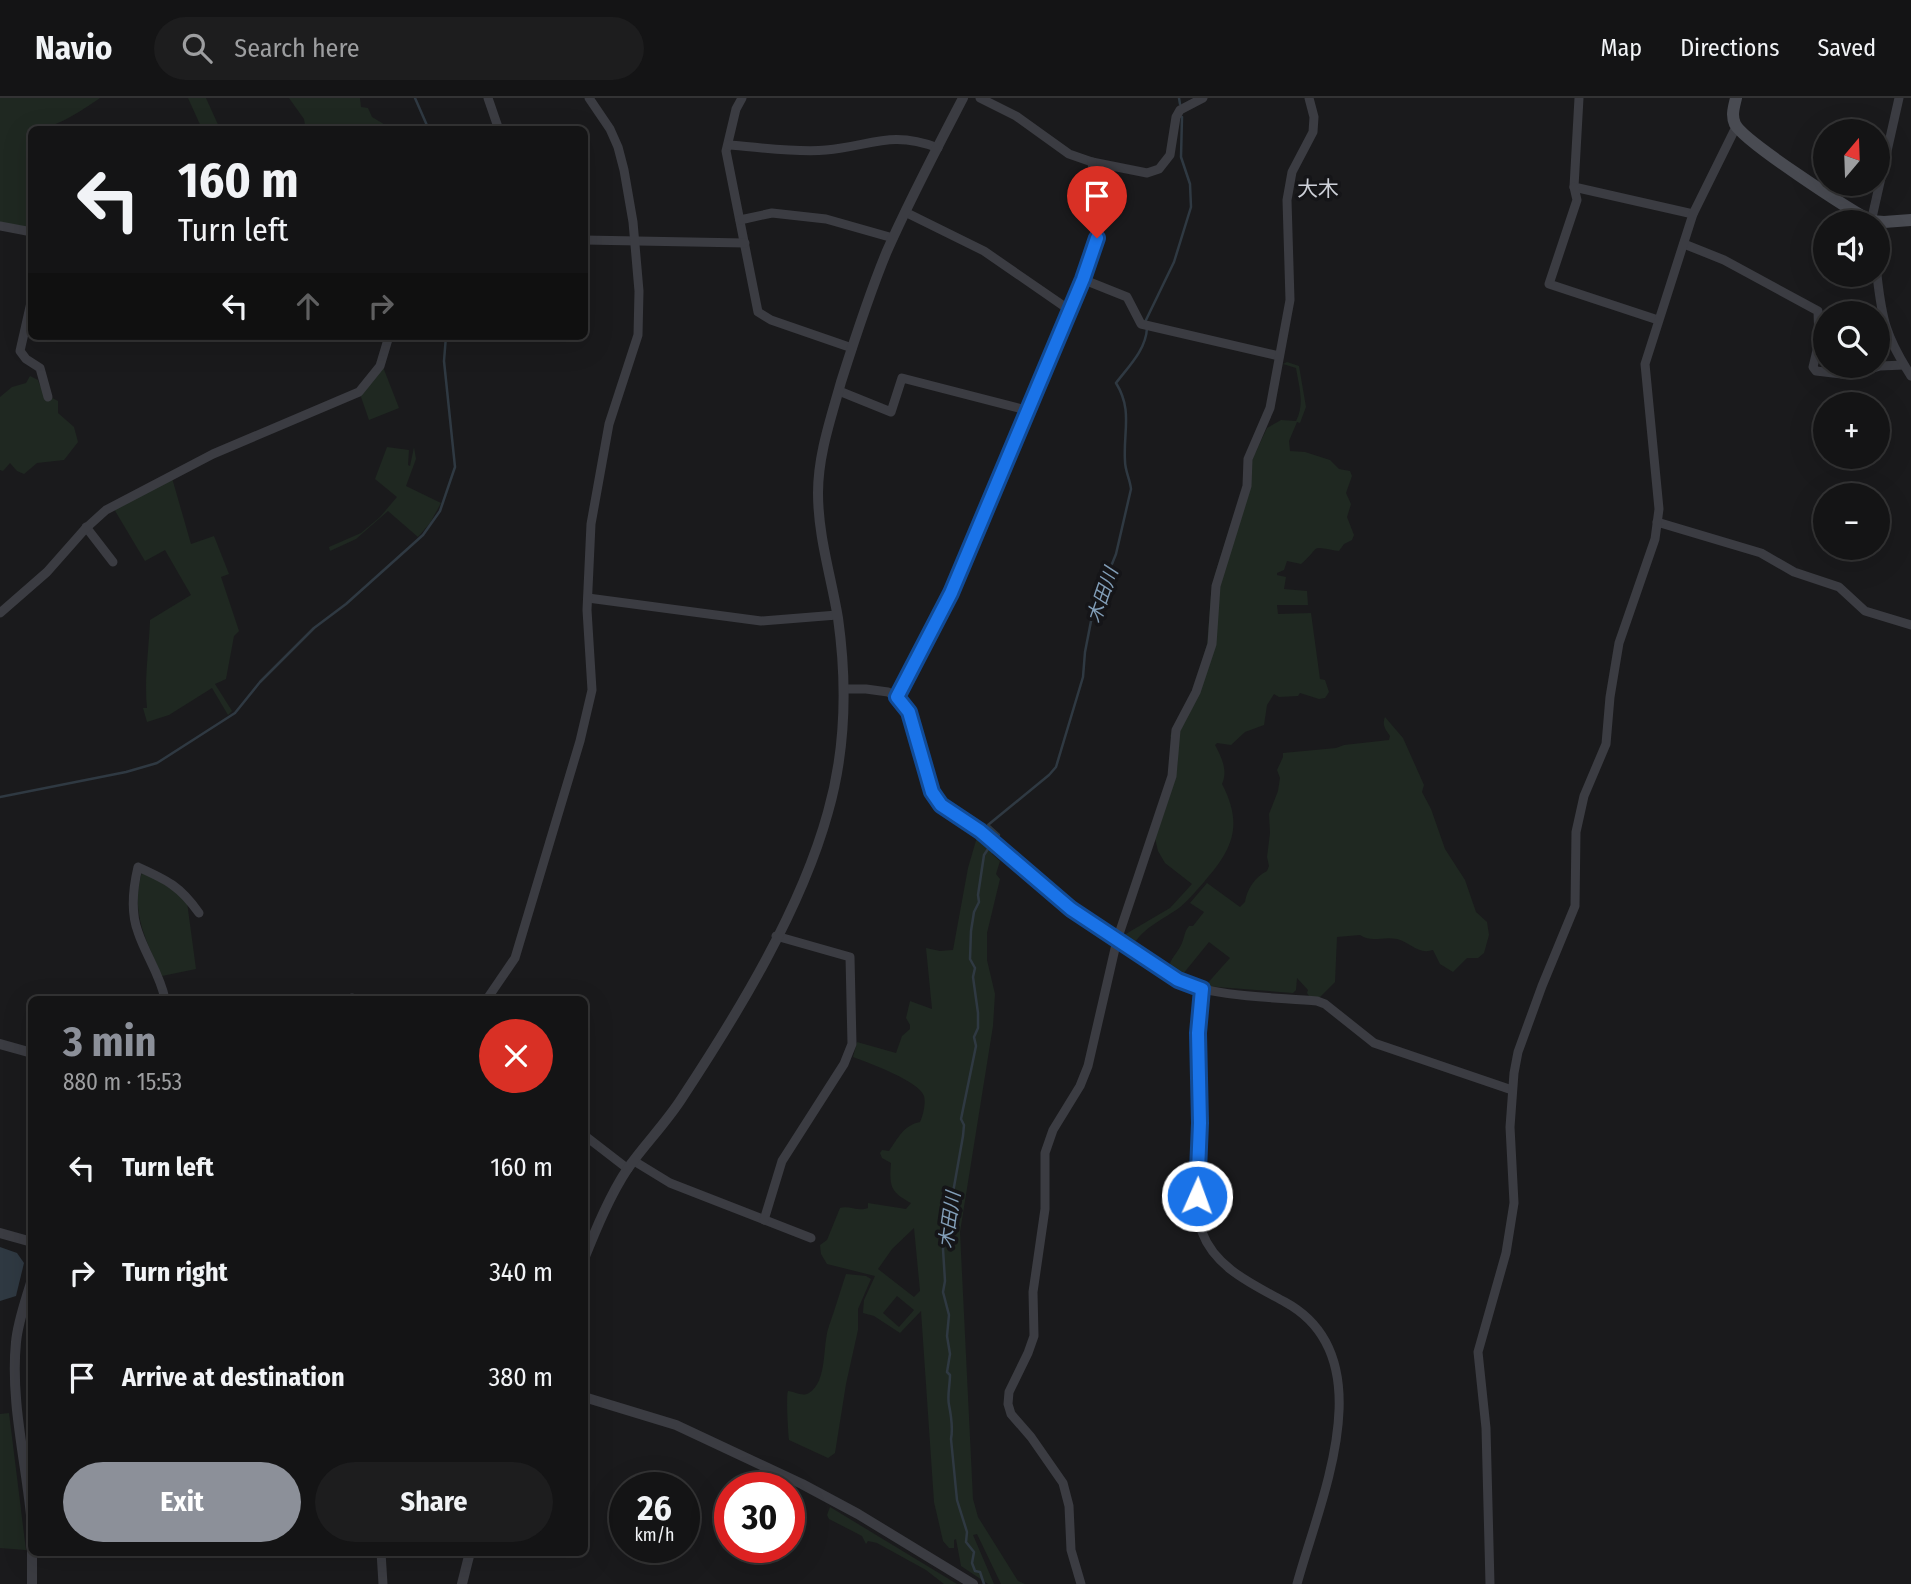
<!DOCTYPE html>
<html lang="en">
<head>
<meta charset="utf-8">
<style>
	:root { --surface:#141415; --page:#1d1d1e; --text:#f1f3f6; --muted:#9d9ea0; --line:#333334; --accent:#8c9099 }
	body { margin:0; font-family:"Fira Sans Condensed","Noto Sans JP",sans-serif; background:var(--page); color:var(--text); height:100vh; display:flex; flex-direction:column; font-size:26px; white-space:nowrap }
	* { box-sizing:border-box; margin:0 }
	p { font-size:23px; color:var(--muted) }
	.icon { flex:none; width:38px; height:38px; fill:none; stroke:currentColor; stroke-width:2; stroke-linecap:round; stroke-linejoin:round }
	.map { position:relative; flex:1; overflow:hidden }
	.side { position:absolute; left:28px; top:898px; width:560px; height:560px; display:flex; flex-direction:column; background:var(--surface); border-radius:10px; box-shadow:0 7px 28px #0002,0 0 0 2px var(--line) }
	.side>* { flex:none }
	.banner { position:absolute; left:28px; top:28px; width:560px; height:214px; border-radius:10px; box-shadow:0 7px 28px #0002,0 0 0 2px var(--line); background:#141415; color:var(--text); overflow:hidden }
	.needle { width:46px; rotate:19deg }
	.tools { position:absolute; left:1813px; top:21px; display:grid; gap:14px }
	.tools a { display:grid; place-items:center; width:77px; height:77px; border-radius:50%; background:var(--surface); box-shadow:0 7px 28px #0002,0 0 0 2px var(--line); font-size:35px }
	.speed { position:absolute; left:609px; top:1374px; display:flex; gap:14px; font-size:35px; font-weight:700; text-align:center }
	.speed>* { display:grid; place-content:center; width:91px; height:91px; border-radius:50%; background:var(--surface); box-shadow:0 7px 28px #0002,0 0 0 2px var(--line); line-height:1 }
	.speed small { font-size:18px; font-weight:400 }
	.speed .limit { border:10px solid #d22; background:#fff; color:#111 }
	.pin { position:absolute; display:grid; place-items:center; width:60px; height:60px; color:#fff; margin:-72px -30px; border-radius:50% 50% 50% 0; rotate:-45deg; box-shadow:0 0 7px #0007 }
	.pin .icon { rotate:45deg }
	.me { position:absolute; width:77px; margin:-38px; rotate:2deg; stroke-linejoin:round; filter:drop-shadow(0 0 5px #0008) }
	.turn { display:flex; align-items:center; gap:24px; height:147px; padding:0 35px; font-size:32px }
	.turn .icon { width:91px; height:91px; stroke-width:2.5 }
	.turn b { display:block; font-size:49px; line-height:60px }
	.lanes { display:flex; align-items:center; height:66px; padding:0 35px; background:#0003; justify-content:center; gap:35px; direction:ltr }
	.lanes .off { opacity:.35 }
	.round { display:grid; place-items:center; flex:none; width:74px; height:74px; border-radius:37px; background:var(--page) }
	.head { display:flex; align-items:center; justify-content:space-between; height:119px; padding:0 35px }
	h1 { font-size:42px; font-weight:700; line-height:52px; color:var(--accent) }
	.primary-button { display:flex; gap:14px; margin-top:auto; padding:14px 35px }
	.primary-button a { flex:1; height:80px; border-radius:42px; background:var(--accent); color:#fff; font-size:28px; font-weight:700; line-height:80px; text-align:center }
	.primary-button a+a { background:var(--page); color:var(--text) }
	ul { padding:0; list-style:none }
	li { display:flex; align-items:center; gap:21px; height:105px; padding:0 35px }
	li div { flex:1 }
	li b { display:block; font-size:26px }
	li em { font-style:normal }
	header { display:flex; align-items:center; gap:42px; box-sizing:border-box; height:98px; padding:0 35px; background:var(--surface); border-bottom:2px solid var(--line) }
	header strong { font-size:33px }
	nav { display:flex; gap:38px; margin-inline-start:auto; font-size:24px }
	.search { width:490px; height:63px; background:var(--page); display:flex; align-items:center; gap:18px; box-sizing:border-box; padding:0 24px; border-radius:38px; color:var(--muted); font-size:26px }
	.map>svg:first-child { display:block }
	.green { fill:#1f2821; fill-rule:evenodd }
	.water { fill:#2f3942 }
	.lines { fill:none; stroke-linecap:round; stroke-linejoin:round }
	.stream { stroke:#2f3942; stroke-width:2.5 }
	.minor { stroke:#3b3c42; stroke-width:9 }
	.tertiary { stroke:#3b3c42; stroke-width:10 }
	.secondary { stroke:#494b52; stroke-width:12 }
	.route-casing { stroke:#114b97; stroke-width:18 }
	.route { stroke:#1a73e8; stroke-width:12 }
	.labels { text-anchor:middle; stroke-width:7; stroke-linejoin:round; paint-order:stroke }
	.water-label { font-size:19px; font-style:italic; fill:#829eb8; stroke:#151518 }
	.quarter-label { font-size:21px; fill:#cdd0d8; stroke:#151518 }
</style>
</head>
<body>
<header>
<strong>Navio</strong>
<div class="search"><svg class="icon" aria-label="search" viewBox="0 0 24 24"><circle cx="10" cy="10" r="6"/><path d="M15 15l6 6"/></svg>Search here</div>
<nav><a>Map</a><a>Directions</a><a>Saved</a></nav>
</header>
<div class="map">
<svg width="1911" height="1486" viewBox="0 0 1911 1486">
	<rect width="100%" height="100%" fill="#1a1a1c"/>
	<!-- green -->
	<g class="green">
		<path d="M0,0H100C81,13 55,31 32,32L31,131H0Z"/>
		<polygon points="188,0 206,0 220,31 202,31"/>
		<polygon points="289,0 360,0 361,9 368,10 372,19 392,31 311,31 305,27 304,21"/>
		<path d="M1287,264L1299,268L1306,309L1300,325L1297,324L1289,343L1290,353L1305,354L1330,362L1339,371L1350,373L1352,378L1346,395L1351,406L1347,419L1354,437L1352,442L1344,446L1339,453C1307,448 1323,447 1301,466L1287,463L1284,472L1277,475V477L1286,479L1284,491L1307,493L1308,507H1277L1278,516L1311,515L1320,581L1325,582L1329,594L1325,600L1319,601L1300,595L1298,598L1279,599L1274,596L1267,607L1264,627L1245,634L1231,647L1217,645L1215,647C1222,660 1228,673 1222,686C1244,728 1232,752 1204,784C1194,795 1185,807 1173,814C1158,824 1146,829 1135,844L1124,837L1170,810L1192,786L1165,765L1158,753L1155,740L1177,672L1178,647L1170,638L1194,590L1207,546L1211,496L1215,476L1251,364L1267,330L1281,322L1296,323C1305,306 1299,289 1296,270L1283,266Z"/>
		<polygon points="383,269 399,310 369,322 360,296"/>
		<path d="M30,278L38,282C40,291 49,299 58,303V315L74,329L78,344L64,362L37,365L24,376L17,373L10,365L3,373L0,372V299L12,289L26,285Z"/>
		<polygon points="387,349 409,352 408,367 410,368 414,349 416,361 406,388 441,405 430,425 418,439 388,413 356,441 330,453 329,449 361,435 380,419 397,399 375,381"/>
		<path d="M172,380L191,446L214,438L229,476L221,479L239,533L234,538L226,581L215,586L232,613L228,617L212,590L169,617L147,624L143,610H147C144,582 149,551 150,522L191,497L165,452L145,463L114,411Z"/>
		<path d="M1385,619L1403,640L1424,687L1422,694L1431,711L1445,751L1465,782L1476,814L1487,824L1489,837L1484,855L1478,860H1467L1453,874L1440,866L1433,852C1418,857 1410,844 1397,841C1382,838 1372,845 1360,837L1337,839L1335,884L1319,900L1309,898L1307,895L1308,892L1297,880L1296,892L1293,895L1205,888L1230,860L1209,844L1183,876H1176L1168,872C1170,860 1178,855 1182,845C1185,838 1184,834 1189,828H1193L1204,814L1190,805L1207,785L1240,809L1245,804C1247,791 1255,779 1267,773L1269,768L1267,759L1270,735L1269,716L1278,693L1280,680L1277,672L1283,659V655L1336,650L1344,647L1389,642L1390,638C1385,631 1382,627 1385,619Z"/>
		<path d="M977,739L994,751L992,756L1000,763L996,776L1000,781L987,835V862L995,896L993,928L960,1134L973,1401L978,1419L1018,1483L1025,1486H1001L977,1436L973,1437L994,1486H988L961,1468L956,1441L954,1442V1450H949L943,1443L934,1404L921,1213L900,1235L874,1218L863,1215L864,1202L875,1178L827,1166L821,1156L820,1147L827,1142L840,1110C849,1107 858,1114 868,1110V1105L906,1111L911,1105C891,1094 889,1089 891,1065L882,1060L880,1055L882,1052L889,1053C898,1040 904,1027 920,1024C923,1018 926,1005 924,998C919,983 869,965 853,959L857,944L896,955L902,938L910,931V927L906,920L910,903L932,911L926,850L940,853L953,852L968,770ZM914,1130L920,1193L914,1199L878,1171L892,1151ZM897,1198L914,1212L899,1229L883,1215Z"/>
		<path d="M142,774L170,787L187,804L196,871L162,878C146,842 130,814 142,774Z"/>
		<path d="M846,1176L866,1178L871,1181L858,1211V1232L846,1286L835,1355L828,1360L789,1342C788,1333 786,1298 788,1293C796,1294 802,1299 809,1295C828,1283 822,1247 829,1228C835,1211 840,1194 846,1176Z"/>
		<polygon points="9,1315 26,1452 0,1450 0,1316"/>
		<polygon points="830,1409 957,1486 944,1486 926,1472 877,1445 868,1443 866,1446 862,1438 829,1421 827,1417"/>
	</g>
	<!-- water -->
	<polygon class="water" points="0,1149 17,1155 24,1165 16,1198 0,1203"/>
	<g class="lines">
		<!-- stream -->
		<g class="stream">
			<polyline points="415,0 429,32"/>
			<polyline points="1179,0 1180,6"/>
			<polyline points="1146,222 1174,164 1191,109 1190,86 1181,59 1182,19"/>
			<polyline points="0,699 126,674 157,665 235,615 260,584 314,530 346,506 423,437 440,413 455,369 444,263 446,238"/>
			<path d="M998,739L999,737L988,727L1049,677L1056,669L1083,579L1085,554L1093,513L1116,456L1131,391C1130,381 1125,373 1125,363C1123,334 1133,312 1116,285C1128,269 1146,252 1147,230"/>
			<path d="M984,1486L980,1474L975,1473L972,1465L974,1454L966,1444L967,1434L957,1402L951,1341C953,1331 951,1317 949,1307C947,1298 950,1287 950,1277L947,1274L950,1256L947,1238L949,1217L943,1194L945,1183L943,1151L963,1038L964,1027L961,1021L976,948L974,939L978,930V915L973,879L975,870L970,861L971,833L974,814L979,804L978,797L984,757L988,751"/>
		</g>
		<!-- minor -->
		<g class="minor">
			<polyline points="488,0 499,32"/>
			<polyline points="742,0 736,11 726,53 758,214 771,222 852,250"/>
			<polyline points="980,0 1016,18 1069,56 1092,64 1147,75 1159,71 1170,57 1176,19 1180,12 1203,0"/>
			<polyline points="1579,0 1574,89 1693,116"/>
			<path d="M728,47C758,49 797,55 826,52C871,48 891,32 938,50"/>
			<polyline points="1574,89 1577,102 1549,186 1658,222"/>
			<polyline points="905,114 984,153 1068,211"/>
			<polyline points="740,122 772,115 826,121 893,140"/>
			<polyline points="1871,124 1899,0"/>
			<polyline points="0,128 32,134"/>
			<polyline points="584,142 745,145"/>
			<polyline points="1684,146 1724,162 1818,213 1819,244 1813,269 1816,273 1850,277 1880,268 1904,267"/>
			<path d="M1877,177C1882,222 1886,239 1911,278"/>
			<polyline points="1082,181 1127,199 1141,226 1279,258"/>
			<polyline points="32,200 20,253 26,261 40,270 48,299"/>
			<polyline points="839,293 891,314 902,280 1026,312"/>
			<polyline points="1657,424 1761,455 1794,474 1839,489 1865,513 1911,527"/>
			<polyline points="86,429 113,464"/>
			<polyline points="588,500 761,523 837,517"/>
			<polyline points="0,515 47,474 85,431 106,412 213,356 359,294 380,268 389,238"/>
			<path d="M844,591H866L888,594L897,599L909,614L932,694L941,707L980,733L1071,811L1178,882C1214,900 1276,899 1317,903L1325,906L1374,945L1512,992"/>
			<polyline points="897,599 951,495 1082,181 1097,140 1099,127 1092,64"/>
			<path d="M1202,891C1199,925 1198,958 1199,992C1199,1004 1201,1017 1200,1029C1199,1062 1190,1102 1202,1134C1215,1170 1254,1187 1285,1204C1386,1259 1319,1404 1297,1486"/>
			<polyline points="352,900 352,901"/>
			<path d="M165,901C160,876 146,858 138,834C130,813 133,790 138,769C167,782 180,788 199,815"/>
			<polyline points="487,901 515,860 580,643 592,592 587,512 591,426 609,326 638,237 639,193 633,124 624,72 618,49 610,31 589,0"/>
			<polyline points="584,1037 628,1071"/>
			<polyline points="634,1063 670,1085 811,1140"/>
			<polyline points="764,1122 782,1063 844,966 852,946 850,859 776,838"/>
			<polyline points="381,1454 383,1486"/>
			<polyline points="1081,1486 1071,1452 1069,1408 1063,1385 1031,1339 1011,1316 1008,1306 1009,1294 1028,1255 1034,1238 1033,1194 1045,1111 1045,1055 1053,1032 1080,988 1088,968 1117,842 1172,678 1176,632 1196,594 1212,546 1216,488 1247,388 1248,361 1270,310 1290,202 1287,102 1292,74 1313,34 1314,19 1309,0"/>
			<polyline points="1490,1486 1486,1330 1478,1254 1506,1155 1514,1105 1510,1029 1514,975 1518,954 1542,888 1575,808 1576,734 1584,698 1606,646 1610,599 1619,545 1655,441 1659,411 1645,266 1693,116 1736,29"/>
		</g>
		<!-- tertiary -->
		<g class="tertiary">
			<polyline points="0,946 32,955"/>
			<polyline points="0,1135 32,1144"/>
			<path d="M584,1161C596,1131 610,1097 628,1070C645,1046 666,1025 682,1000C738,915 801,812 828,714C846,651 847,584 838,520C831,478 818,438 818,395C818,357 831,320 841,284C855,240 869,196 887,153C910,101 937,50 963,0"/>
			<path d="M32,1181C26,1202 18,1223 16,1244C10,1305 27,1367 32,1427"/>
			<polyline points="584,1299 676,1327 802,1386 858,1416 973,1486"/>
			<polyline points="32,1486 32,1454"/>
			<polyline points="462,1486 470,1454"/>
		</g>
		<!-- secondary -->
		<path class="secondary" d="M1736,0C1734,9 1731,17 1735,26C1743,43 1850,112 1871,123L1884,124L1911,122"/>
	</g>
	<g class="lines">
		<defs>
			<polyline id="route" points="1097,140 1083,181 951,495 897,599 909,614 932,694 941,707 980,733 1071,811 1178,882 1202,891 1198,935 1200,1025 1197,1098"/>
		</defs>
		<!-- route casing -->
		<use href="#route" class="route-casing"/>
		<!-- route -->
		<use href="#route" class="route"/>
	</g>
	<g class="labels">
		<!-- water labels -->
		<g class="water-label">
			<text transform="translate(1102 497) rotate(-71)" y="7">木田川</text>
			<text transform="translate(949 1122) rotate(-82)" y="7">木田川</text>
		</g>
		<!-- quarter labels -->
		<g class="quarter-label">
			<text x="1318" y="98">大木</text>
		</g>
	</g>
</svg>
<div class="tools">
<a><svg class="needle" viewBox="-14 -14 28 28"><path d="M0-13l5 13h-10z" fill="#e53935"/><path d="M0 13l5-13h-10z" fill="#9d9ea0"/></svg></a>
<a><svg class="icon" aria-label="sound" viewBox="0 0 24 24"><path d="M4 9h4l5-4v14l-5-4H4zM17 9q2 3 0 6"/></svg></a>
<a><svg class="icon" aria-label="search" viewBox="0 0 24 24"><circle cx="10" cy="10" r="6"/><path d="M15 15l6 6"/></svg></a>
<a>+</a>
<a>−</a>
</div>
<div class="speed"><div>26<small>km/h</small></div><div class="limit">30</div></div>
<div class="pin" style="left:1097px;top:140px;background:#d93025"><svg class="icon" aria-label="arrive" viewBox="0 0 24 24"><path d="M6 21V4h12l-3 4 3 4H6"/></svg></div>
<svg class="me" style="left:1197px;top:1098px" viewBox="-20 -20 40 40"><circle r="17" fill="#1a73e8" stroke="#fff" stroke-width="3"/><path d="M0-11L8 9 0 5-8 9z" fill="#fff"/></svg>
<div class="banner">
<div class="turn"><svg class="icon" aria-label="left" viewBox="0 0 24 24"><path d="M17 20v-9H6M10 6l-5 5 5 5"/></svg><div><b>160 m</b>Turn left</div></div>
<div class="lanes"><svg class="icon" aria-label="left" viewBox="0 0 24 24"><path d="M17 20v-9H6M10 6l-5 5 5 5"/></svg><svg class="icon off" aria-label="ahead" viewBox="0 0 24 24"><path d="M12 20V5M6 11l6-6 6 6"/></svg><svg class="icon off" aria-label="right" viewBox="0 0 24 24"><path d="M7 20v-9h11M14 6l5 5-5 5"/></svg></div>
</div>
<section class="side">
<div class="head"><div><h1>3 min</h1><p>880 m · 15:53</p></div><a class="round" style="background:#d93025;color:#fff"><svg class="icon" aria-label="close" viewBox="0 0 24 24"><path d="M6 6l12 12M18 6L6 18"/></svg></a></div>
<ul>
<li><svg class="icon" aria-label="left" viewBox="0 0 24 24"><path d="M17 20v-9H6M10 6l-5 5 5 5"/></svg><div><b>Turn left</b></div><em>160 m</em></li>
<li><svg class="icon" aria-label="right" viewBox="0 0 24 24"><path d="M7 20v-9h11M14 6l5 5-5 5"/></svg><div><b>Turn right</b></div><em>340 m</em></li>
<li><svg class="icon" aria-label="arrive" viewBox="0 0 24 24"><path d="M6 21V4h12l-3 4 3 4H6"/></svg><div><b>Arrive at destination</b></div><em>380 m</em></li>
</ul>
<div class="primary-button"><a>Exit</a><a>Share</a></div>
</section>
</div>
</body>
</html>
